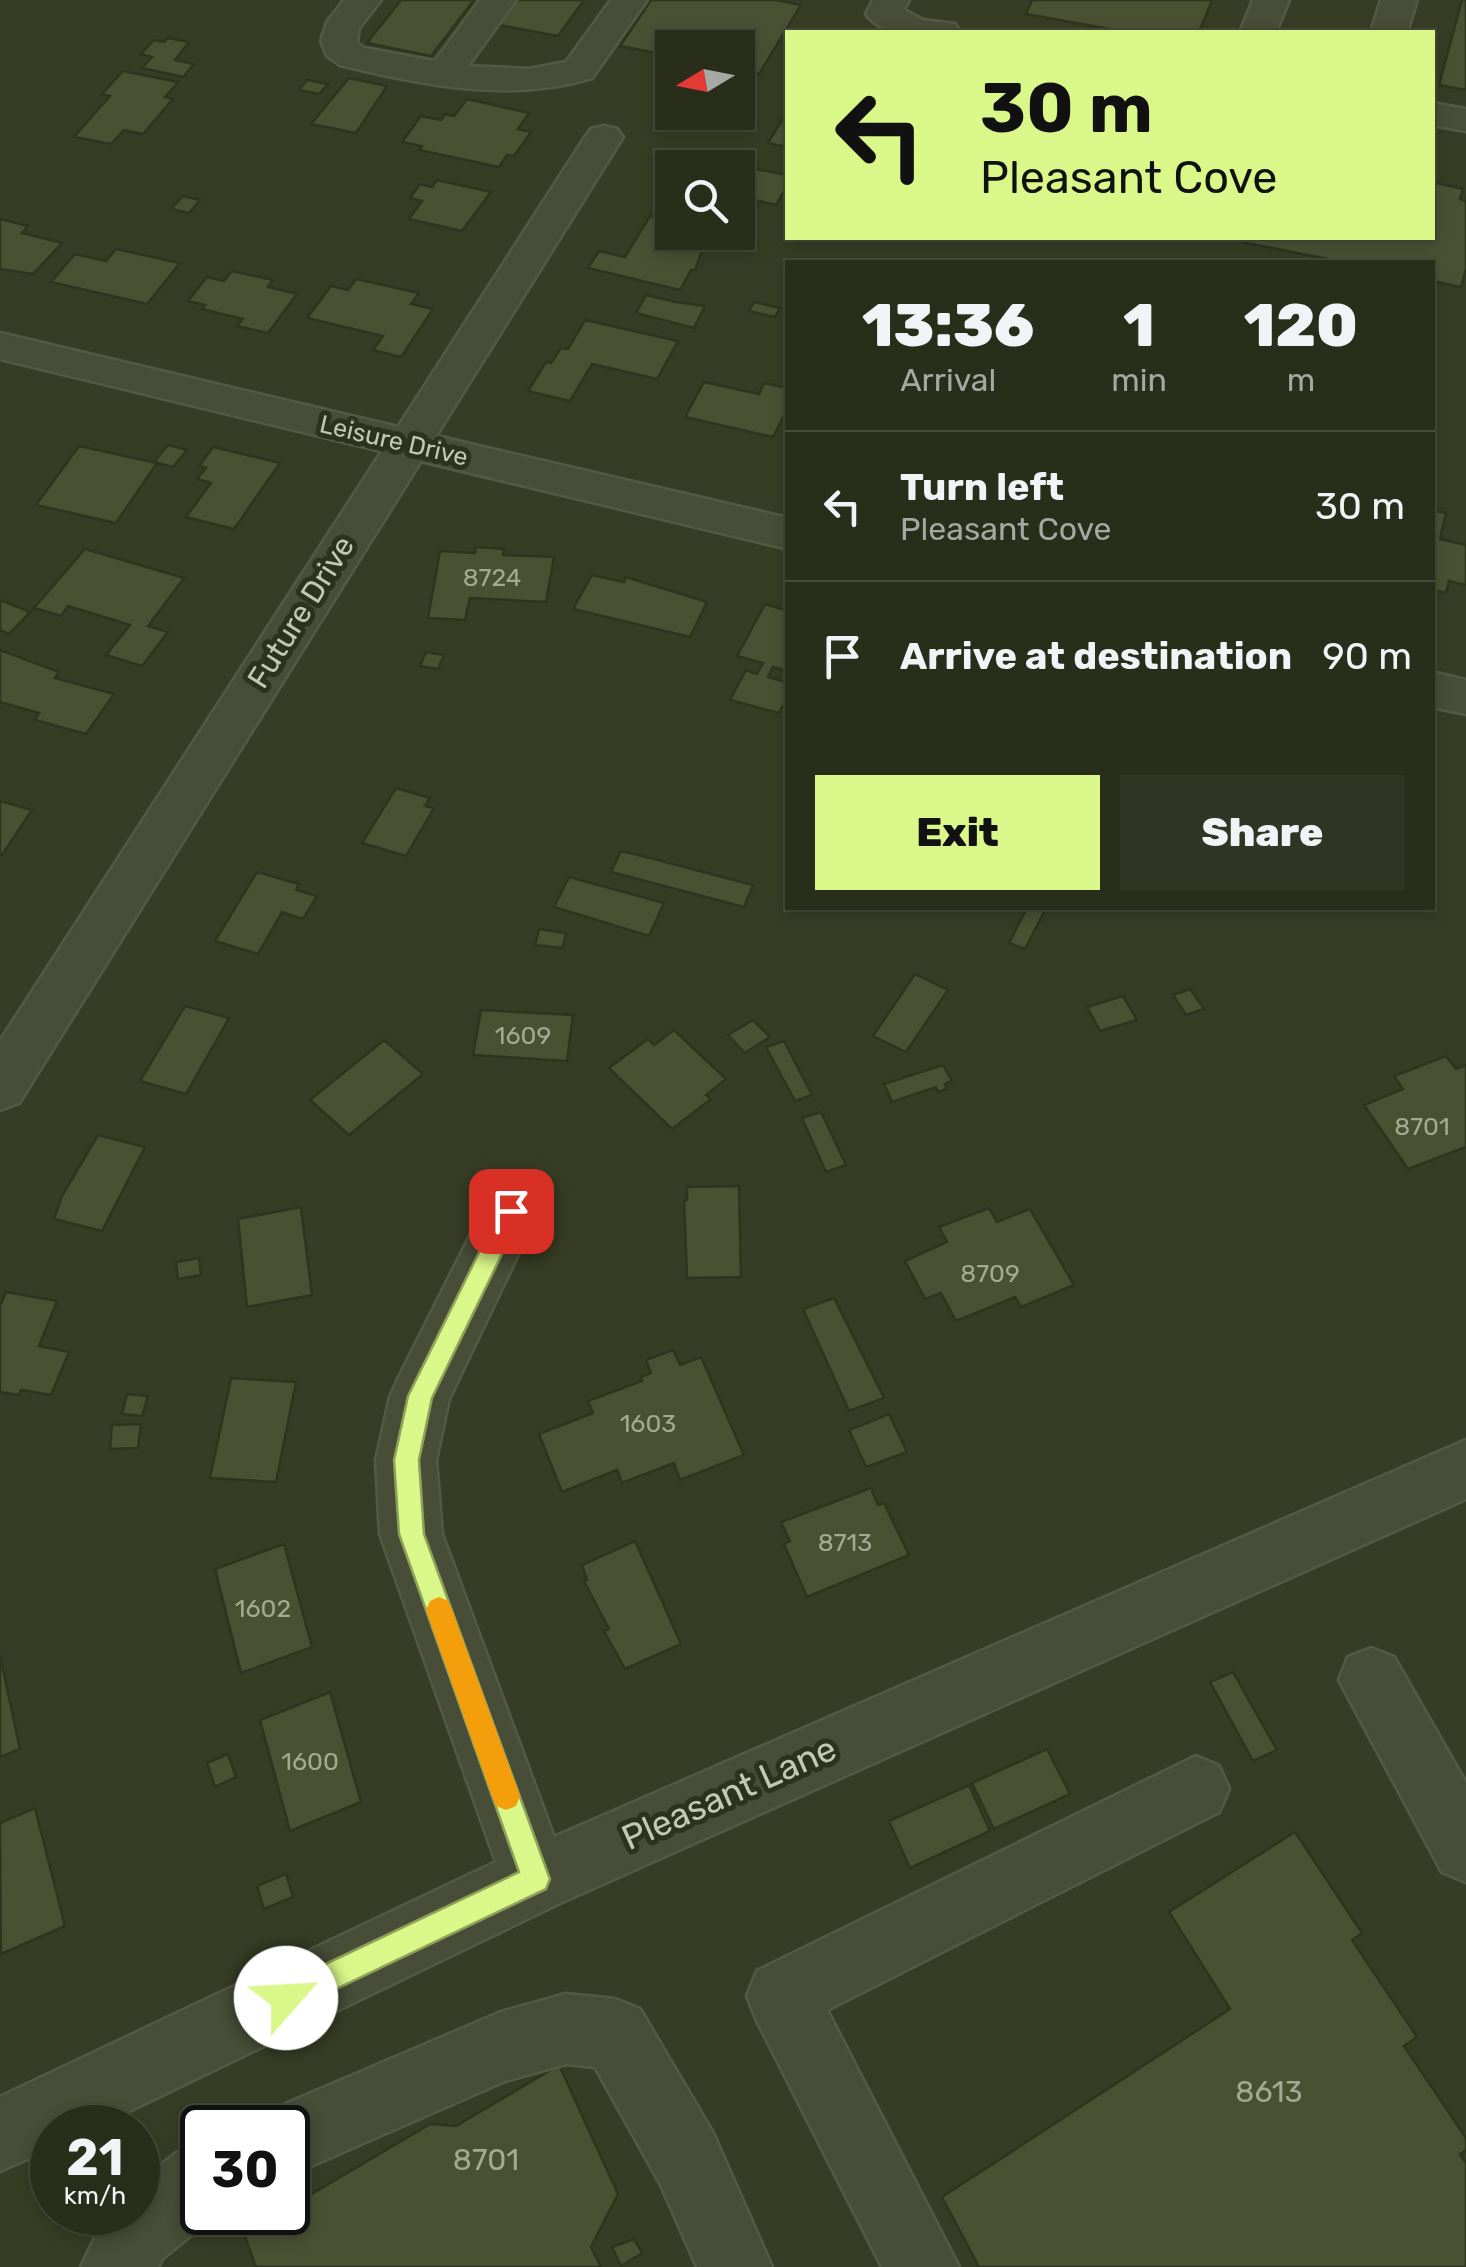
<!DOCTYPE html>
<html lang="en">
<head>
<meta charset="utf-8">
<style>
	:root { --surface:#292e1b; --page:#313624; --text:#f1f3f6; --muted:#a5a8a3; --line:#454a3a; --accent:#daf789 }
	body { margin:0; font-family:Rubik,sans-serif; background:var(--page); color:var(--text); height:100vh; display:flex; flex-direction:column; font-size:38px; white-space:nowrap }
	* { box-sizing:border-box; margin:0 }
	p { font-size:32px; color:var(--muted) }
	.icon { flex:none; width:55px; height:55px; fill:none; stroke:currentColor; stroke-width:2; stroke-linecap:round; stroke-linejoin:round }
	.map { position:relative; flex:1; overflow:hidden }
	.details { position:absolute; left:785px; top:260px; width:650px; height:650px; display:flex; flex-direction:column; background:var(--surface); border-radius:0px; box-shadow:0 5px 15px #0003,0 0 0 2px var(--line) }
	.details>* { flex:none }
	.banner { position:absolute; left:785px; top:30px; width:650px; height:210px; border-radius:0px; box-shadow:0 5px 15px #0003,0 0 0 2px var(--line); background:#daf789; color:#111; overflow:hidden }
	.needle { width:65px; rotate:260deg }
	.tools { position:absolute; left:655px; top:30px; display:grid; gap:20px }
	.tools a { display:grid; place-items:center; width:100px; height:100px; border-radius:0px; background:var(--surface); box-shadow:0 5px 15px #0003,0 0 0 2px var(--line); font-size:50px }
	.speed { position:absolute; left:30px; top:2105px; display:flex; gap:20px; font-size:50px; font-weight:700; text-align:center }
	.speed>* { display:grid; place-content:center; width:130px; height:130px; border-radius:50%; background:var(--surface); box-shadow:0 5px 15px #0003,0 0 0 2px var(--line); line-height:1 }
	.speed small { font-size:25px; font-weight:400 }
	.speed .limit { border:5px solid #111; border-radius:15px; background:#fff; color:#111 }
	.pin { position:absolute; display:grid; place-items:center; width:85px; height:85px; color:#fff; margin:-42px; border-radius:20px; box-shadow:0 5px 15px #0006 }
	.me { position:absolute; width:110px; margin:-55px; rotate:64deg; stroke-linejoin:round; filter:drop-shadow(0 0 8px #0008) }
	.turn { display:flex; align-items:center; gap:35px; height:210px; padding:0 30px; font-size:45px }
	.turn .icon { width:130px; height:130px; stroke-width:2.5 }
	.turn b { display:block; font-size:70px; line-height:85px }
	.eta { display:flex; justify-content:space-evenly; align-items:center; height:170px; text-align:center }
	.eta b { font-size:60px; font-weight:800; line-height:70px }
	.cta { display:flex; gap:20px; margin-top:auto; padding:20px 30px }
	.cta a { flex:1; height:115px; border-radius:0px; background:var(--accent); color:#111; font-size:40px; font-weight:800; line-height:115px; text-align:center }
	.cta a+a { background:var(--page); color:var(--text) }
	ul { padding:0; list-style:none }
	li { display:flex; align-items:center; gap:30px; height:150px; padding:0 30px; border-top:2px solid var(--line) }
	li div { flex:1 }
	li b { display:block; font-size:38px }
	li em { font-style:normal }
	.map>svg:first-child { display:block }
	.building { fill:#4a5133; stroke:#2f341f; stroke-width:2.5 }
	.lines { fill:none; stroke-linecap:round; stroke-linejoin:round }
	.minor-casing { stroke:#545944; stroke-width:5 }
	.minor { fill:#484d37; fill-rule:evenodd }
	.route { fill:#daf789; stroke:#8ea159; stroke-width:2.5 }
	.slow { fill:#f59e0b }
	.labels { text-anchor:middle; stroke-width:10; stroke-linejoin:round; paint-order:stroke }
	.far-street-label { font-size:25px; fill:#c3c8b3; stroke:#2d321d }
	.number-label { font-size:25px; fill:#a4a992 }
	.street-label { font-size:30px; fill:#c3c8b3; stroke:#2d321d }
	.near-number-label { font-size:30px; fill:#a4a992 }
	.near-street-label { font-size:35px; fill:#c3c8b3; stroke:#2d321d }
</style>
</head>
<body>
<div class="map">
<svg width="1466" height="2267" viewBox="0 0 1466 2267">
	<rect width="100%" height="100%" fill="#373d24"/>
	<!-- building -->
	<g class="building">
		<polygon points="401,0 474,0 431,56 367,43"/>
		<polygon points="516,0 584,0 558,36 498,25"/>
		<polygon points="651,0 776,0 801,5 759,74 738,69 738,48 672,48 672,56 620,46"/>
		<polygon points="1032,0 1212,0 1199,32 1126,32 1026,14"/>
		<polygon points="1462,0 1466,0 1466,90 1439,85"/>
		<polygon points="168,38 189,42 175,60 194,64 183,77 142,68 152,57 141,54 154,40 164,42"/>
		<polygon points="123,71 178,82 165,97 173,99 143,134 124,130 111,144 74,137 110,96 102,94"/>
		<polygon points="349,78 387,86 356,133 311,124"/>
		<polygon points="307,80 328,84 319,94 299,90"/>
		<polygon points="467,99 529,113 518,129 531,132 514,156 507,155 499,167 419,150 422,146 402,142 421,116 441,120 445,114 454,116"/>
		<polygon points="788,110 788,147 768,143"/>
		<polygon points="700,159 788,175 788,184 776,205 759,201 745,227 738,225 738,168 695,168"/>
		<polygon points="437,180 491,192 462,231 409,219 422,201 410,198 420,184 432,187"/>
		<polygon points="1432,182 1463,189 1460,199 1466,201 1466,269 1461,287 1432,281 1432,262 1343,262 1222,238 1432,238"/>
		<polygon points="183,196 200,200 189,213 171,209"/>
		<polygon points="650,216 672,221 672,232 695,232 690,242 704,245 695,270 691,270 680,290 588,268 599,251 625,257"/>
		<polygon points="0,219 28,226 22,233 62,243 33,274 0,269"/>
		<polygon points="116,249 180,263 147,304 51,282 75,254 106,261"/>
		<polygon points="232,271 273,280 268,287 297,294 268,333 237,326 243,319 202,309 205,305 188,301 207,277 224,281"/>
		<polygon points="356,279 419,293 411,304 433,309 401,357 373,350 383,336 307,318 331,286 348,290"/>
		<polygon points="646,295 676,302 705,306 694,328 636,313"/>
		<polygon points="754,302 780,308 775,317 749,311"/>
		<polygon points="585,320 678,341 657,379 592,364 570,401 528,391 546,362 551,363 561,348 568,349"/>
		<polygon points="704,382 759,394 764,383 788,388 788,408 773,437 685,417"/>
		<polygon points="168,445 187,450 173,467 154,462"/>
		<polygon points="79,446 157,463 116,523 36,505"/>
		<polygon points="213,447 280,463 234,529 186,517 211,483 197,479 206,468 199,466"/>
		<polygon points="1432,510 1446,513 1440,539 1466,545 1466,585 1449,581 1446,593 1432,590"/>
		<polygon points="476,547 504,549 503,555 554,557 546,602 470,598 465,620 428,618 440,551 475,553"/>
		<polygon points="85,549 184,578 148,626 168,632 142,666 106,655 130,625 68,606 61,616 34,608"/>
		<polygon points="592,575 624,582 626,577 707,602 690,637 573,609"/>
		<polygon points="0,600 30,612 9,634 0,630"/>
		<polygon points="765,604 788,611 788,671 773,667 768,677 788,683 788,696 779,713 730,700 746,670 757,674 763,663 737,656"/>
		<polygon points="0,650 59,672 55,678 114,694 86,734 35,720 39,713 0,702"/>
		<polygon points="426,652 444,655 438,669 420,666"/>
		<polygon points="396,788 430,798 425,806 434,808 406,856 362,843"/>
		<polygon points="0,801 32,810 2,855 0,854"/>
		<polygon points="621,851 650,858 753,885 744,907 611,872"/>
		<polygon points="257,872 299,884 296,890 317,896 303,919 282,912 258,954 215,941"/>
		<polygon points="569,877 664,903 649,936 554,907"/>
		<polygon points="1027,908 1046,908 1025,949 1009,943"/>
		<polygon points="539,929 566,933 563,948 535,945"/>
		<polygon points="915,974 948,990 906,1052 873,1036"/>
		<polygon points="1190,989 1204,1009 1186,1015 1173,995"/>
		<polygon points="1123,996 1137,1020 1100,1031 1087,1007"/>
		<polygon points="185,1006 229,1018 186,1094 140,1081"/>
		<polygon points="481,1010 573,1015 567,1061 473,1055"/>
		<polygon points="753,1020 770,1037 745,1053 728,1035"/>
		<polygon points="674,1030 726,1079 706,1095 711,1099 672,1129 609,1068 648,1039 654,1045"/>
		<polygon points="384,1040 423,1074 349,1135 310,1100"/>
		<polygon points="784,1041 812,1095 795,1101 766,1047"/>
		<polygon points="1446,1056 1456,1069 1466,1065 1466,1147 1408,1169 1364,1105 1403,1089 1394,1076"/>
		<polygon points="943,1065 952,1081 945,1084 947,1089 938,1092 936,1087 892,1102 884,1084"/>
		<polygon points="821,1112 846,1165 826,1172 802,1118"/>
		<polygon points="98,1135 145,1147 102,1231 54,1219 62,1196"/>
		<polygon points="739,1186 741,1277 687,1278 684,1201 687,1200 687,1187"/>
		<polygon points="301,1207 312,1295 247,1307 238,1219"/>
		<polygon points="989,1208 997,1222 1030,1209 1074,1285 1021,1307 1015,1297 956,1321 941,1293 925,1299 905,1261 947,1242 939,1227"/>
		<polygon points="199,1258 201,1275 178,1279 176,1262"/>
		<polygon points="6,1292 57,1301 39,1346 69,1352 51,1395 21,1390 19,1395 0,1392 0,1306"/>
		<polygon points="834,1298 884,1398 849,1411 803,1309"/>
		<polygon points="673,1350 680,1365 701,1357 744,1455 680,1480 674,1463 622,1483 617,1470 562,1492 539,1434 593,1413 588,1401 642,1381 641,1377 651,1373 646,1360"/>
		<polygon points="231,1378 296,1382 276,1482 210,1478"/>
		<polygon points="127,1394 148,1396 142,1416 122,1414"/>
		<polygon points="889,1414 907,1452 866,1467 849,1430"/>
		<polygon points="141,1424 138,1448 110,1449 112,1425"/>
		<polygon points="871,1488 878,1505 884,1503 909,1555 807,1597 784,1544 790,1541 781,1522"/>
		<polygon points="635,1541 681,1644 625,1669 604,1631 609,1629 584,1581 587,1580 582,1565"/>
		<polygon points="284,1544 312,1647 241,1673 215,1569"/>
		<polygon points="0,1655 20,1749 0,1757"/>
		<polygon points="1233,1672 1277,1750 1253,1761 1210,1682"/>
		<polygon points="330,1692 361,1802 290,1831 260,1720"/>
		<polygon points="1047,1749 1070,1794 994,1829 972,1783"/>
		<polygon points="228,1754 236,1777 215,1787 207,1763"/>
		<polygon points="969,1785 990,1831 910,1868 889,1821"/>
		<polygon points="35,1808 65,1926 1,1954 0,1823"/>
		<polygon points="1295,1832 1362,1933 1352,1940 1417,2037 1404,2046 1466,2138 1466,2150 1460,2154 1466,2163 1466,2267 979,2267 942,2197 1230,2009 1169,1912"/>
		<polygon points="286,1874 293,1897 264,1909 257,1886"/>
		<polygon points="559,2065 618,2194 591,2247 601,2267 256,2267 244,2234 280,2212 288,2212 288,2208 430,2124 456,2126"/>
		<polygon points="634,2239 642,2253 621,2266 612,2247"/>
	</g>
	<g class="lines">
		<defs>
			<g id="minor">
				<path d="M344,0H381L359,28L357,43L364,48L435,61L480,0H516L468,66L529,69L566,62L611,0H647L592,78C510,103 422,85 340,65L327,56L321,41L327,22Z"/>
				<path d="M873,0H909L904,10L923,20L955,24L960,32C931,34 885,41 866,14Z"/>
				<polygon points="1253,0 1289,0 1276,32 1240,32"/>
				<polygon points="1381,0 1417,0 1407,32 1371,32"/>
				<polygon points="1432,103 1466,109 1466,131 1432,125"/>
				<polygon points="604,126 617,129 623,137 436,436 788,518 788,549 421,461 19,1103 0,1110 0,1041 382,451 0,359 0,333 398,427 585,137 591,129"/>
				<polygon points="1432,672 1466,680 1466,714 1432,707"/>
				<polygon points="511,1186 531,1194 539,1211 449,1399 436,1460 442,1534 554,1837 1466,1440 1466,1499 560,1903 94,2128 52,2128 52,2148 0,2171 0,2097 496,1862 380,1534 376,1460 390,1397 399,1377 491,1194"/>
				<polygon points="1371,1648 1394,1657 1466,1783 1466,1882 1442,1872 1339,1680 1348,1657"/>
				<polygon points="1196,1756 1219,1766 1229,1789 1219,1812 827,2010 959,2267 882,2267 757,2021 747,1996 757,1971"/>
				<polygon points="566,1994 615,1999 640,2009 713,2133 772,2267 697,2267 661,2185 595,2067 566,2064 505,2081 288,2176 288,2128 257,2128 262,2114 501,2012"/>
				<polygon points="202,2142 202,2212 219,2212 162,2259 158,2267 81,2267 107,2212 138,2212 138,2184 176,2153"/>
			</g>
		</defs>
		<!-- minor casing -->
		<use href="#minor" class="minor-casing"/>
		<!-- minor -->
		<use href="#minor" class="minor"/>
	</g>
	<!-- route -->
	<polygon class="route" points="511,1201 519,1204 523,1211 432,1398 419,1460 424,1534 550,1879 546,1889 286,2013 275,2009 271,1998 275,1988 519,1872 399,1534 394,1460 408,1396 503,1204"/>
	<!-- slow -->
	<polygon class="slow" points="439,1597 448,1601 452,1610 520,1796 516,1806 506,1810 496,1806 492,1796 426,1610 430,1601"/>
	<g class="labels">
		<!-- far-street labels -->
		<g class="far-street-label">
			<text transform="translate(394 440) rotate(13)" y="9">Leisure Drive</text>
		</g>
		<!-- number labels -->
		<g class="number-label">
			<text x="492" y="586">8724</text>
			<text x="523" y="1044">1609</text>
			<text x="1422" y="1135">8701</text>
			<text x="990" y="1282">8709</text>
			<text x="648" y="1432">1603</text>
			<text x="845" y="1551">8713</text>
			<text x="263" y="1617">1602</text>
			<text x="310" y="1770">1600</text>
		</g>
		<!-- street labels -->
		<g class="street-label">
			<text transform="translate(301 612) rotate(-58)" y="10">Future Drive</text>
		</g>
		<!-- near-number labels -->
		<g class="near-number-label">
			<text x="1269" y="2102">8613</text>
			<text x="486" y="2170">8701</text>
		</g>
		<!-- near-street labels -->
		<g class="near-street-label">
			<text transform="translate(729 1793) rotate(-24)" y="12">Pleasant Lane</text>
		</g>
	</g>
</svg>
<div class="tools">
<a><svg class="needle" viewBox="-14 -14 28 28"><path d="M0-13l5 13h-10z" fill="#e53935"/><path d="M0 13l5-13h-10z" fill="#a5a8a3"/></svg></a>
<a><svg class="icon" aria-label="search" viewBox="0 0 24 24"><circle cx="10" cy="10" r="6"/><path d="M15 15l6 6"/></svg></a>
</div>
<div class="speed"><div>21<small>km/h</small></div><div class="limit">30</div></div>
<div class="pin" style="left:511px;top:1211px;background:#d93025"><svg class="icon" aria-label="arrive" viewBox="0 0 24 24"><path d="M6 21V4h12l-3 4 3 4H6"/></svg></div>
<svg class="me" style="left:286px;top:1998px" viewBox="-20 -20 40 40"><circle r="19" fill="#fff"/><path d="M0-13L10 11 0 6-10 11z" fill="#daf789"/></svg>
<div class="banner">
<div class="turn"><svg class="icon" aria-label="left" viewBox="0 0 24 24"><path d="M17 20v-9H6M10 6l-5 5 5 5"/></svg><div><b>30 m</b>Pleasant Cove</div></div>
</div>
<section class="details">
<div class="eta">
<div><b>13:36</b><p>Arrival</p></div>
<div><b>1</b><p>min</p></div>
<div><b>120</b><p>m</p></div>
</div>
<ul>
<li><svg class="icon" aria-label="left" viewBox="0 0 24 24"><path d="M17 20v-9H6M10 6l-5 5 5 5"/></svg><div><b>Turn left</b><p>Pleasant Cove</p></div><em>30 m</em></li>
<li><svg class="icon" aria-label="arrive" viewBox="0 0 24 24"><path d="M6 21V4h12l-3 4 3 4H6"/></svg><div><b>Arrive at destination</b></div><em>90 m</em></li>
</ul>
<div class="cta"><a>Exit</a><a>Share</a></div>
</section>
</div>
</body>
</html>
